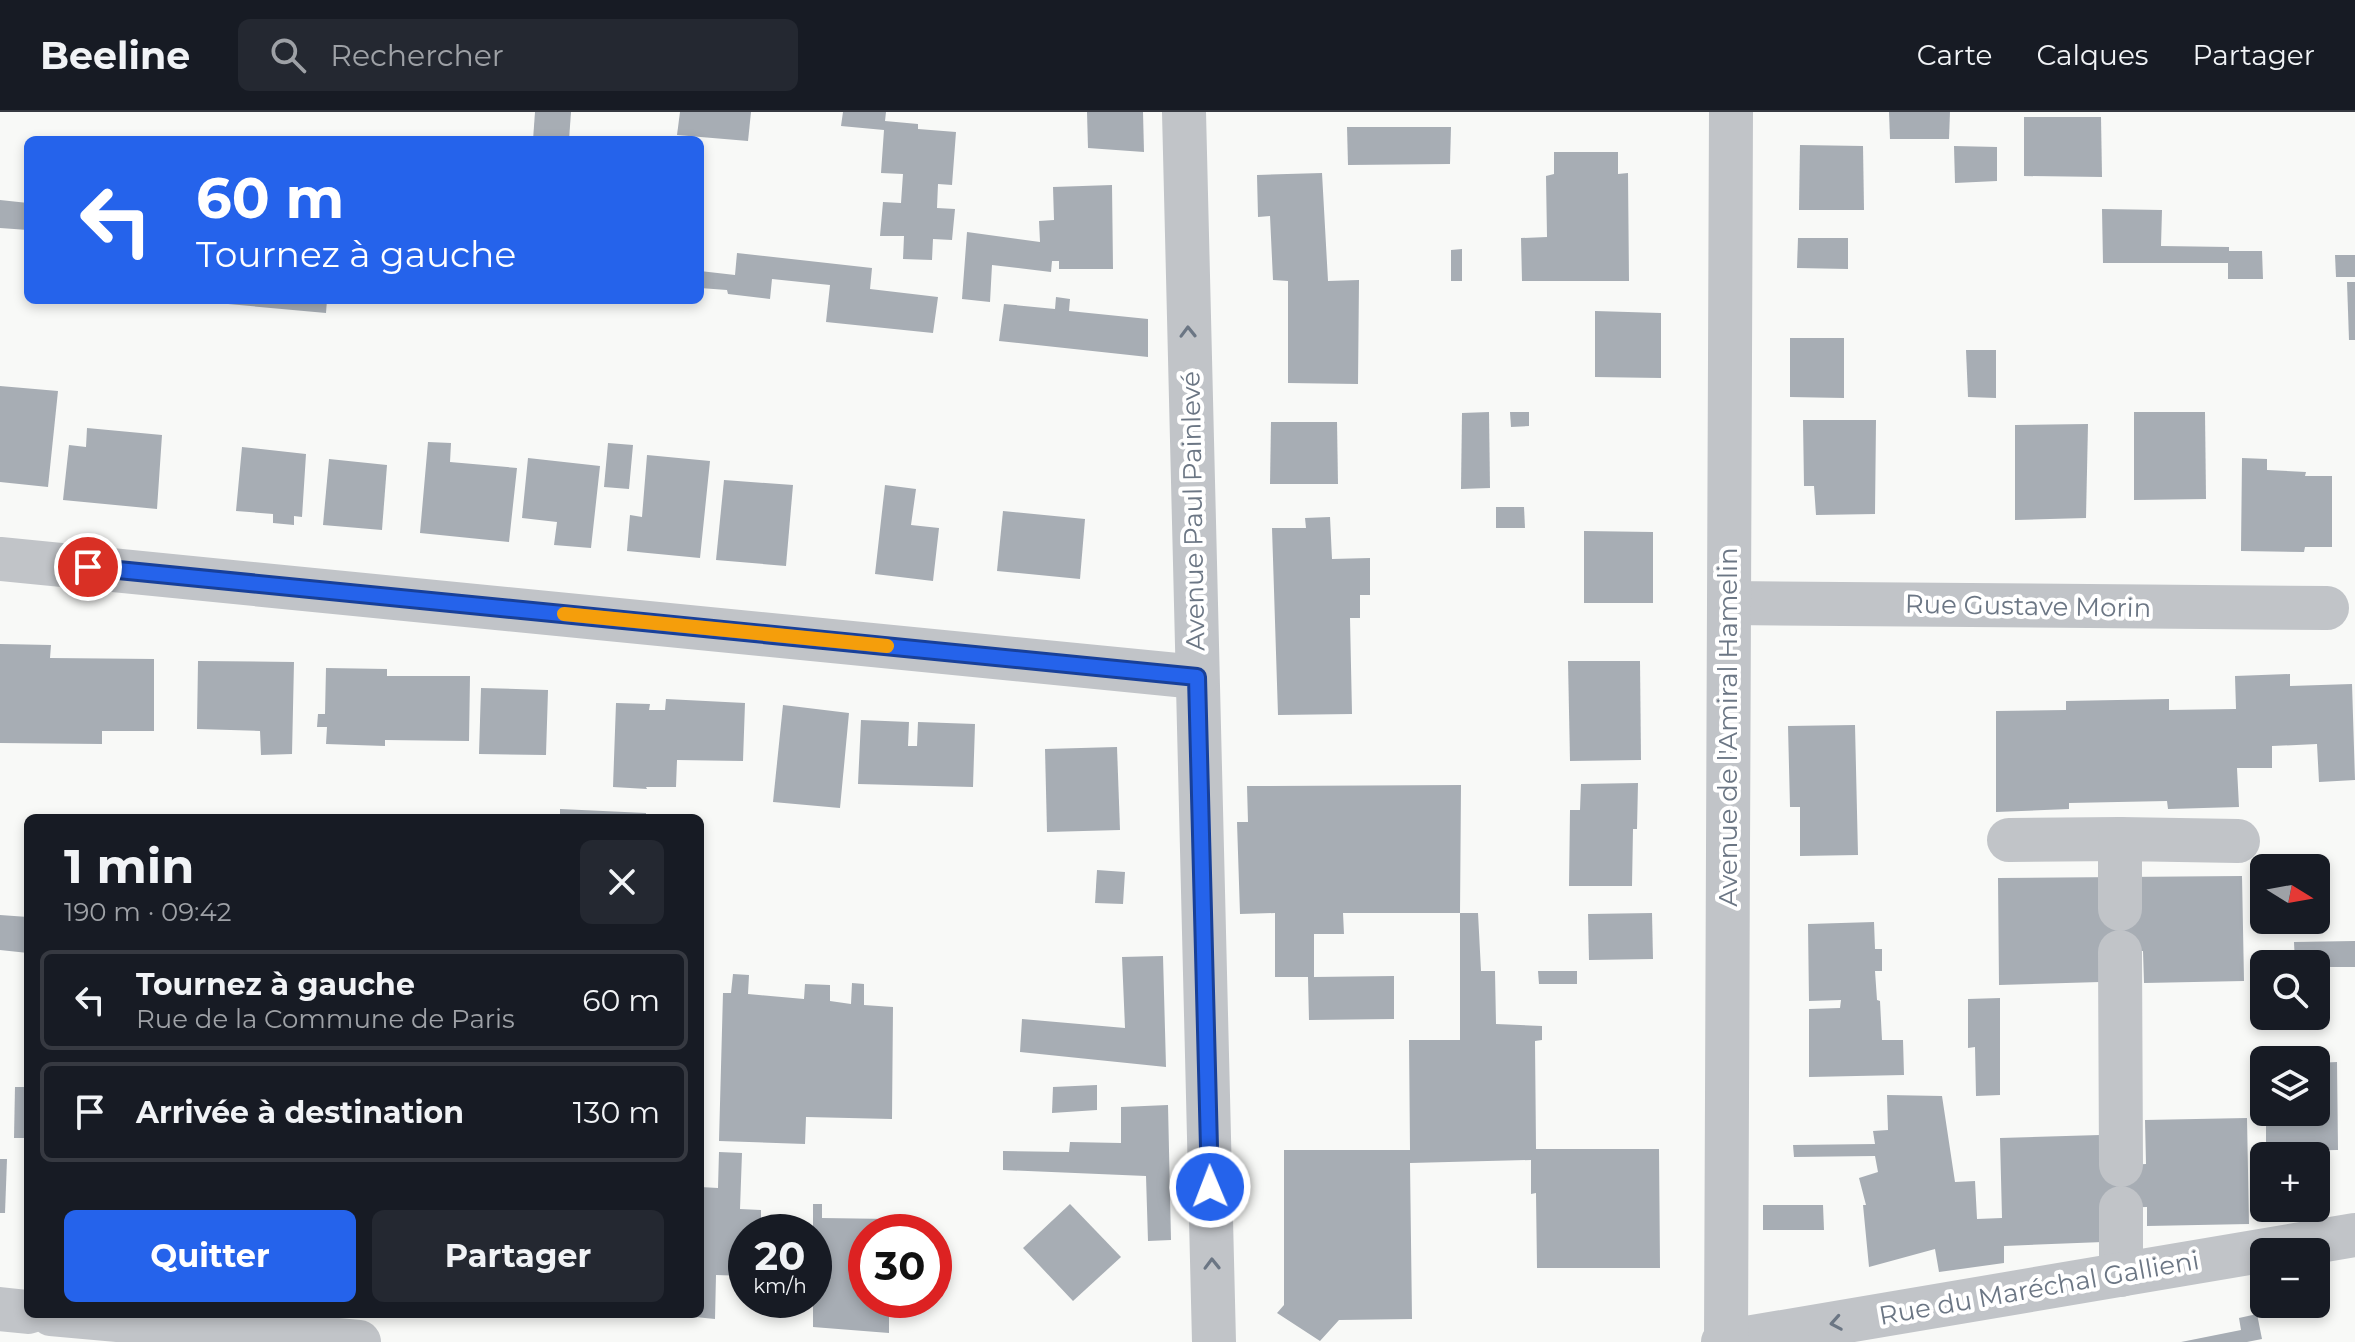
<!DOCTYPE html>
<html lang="fr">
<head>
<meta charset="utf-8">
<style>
	:root { --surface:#171b24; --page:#242831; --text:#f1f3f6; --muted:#9ea1a6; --line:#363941; --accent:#2563eb }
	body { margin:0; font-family:Montserrat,sans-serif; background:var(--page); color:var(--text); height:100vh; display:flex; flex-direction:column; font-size:30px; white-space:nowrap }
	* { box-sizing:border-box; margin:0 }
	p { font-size:26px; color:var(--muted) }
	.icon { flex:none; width:44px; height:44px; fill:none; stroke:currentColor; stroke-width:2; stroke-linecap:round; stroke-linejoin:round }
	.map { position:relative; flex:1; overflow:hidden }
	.panel { position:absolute; left:24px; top:702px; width:680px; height:504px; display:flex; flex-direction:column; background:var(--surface); border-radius:12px; box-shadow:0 4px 12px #0003 }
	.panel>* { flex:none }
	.top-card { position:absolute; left:24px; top:24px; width:680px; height:168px; border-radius:12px; box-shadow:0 4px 12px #0003; background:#2563eb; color:#fff; overflow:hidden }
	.needle { width:52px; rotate:101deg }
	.controls { position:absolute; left:2250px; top:742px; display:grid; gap:16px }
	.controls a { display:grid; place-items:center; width:80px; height:80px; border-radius:12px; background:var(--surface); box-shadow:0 4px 12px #0003; font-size:40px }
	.speed { position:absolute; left:728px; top:1102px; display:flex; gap:16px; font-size:40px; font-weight:700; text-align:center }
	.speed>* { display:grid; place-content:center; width:104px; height:104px; border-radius:50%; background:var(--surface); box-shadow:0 4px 12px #0003; line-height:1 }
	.speed small { font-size:20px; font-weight:400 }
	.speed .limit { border:12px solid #d22; background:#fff; color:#111 }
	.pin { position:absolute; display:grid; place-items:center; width:68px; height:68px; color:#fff; margin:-34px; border:4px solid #fff; border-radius:50%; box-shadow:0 2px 8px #0007 }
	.me { position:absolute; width:88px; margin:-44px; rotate:359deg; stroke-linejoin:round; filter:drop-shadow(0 0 6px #0008) }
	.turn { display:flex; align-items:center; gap:28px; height:168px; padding:0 40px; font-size:36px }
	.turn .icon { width:104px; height:104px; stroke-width:2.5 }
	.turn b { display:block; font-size:56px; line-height:68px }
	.round { display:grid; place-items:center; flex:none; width:84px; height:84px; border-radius:12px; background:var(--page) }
	.overview { display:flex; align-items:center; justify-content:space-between; height:136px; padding:0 40px }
	h1 { font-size:48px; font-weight:700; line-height:60px }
	.button { display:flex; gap:16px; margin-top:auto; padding:16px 40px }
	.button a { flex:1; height:92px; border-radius:12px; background:var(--accent); color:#fff; font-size:32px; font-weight:700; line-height:92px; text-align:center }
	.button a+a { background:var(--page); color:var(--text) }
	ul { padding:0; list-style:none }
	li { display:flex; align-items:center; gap:24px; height:100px; margin:0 16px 12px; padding:0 24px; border:4px solid var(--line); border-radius:12px }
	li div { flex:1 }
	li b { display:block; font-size:30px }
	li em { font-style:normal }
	header { display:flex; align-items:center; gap:48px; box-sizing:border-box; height:112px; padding:0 40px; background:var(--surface); border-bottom:2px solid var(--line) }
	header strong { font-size:38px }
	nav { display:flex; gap:44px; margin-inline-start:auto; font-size:28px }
	.search { width:560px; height:72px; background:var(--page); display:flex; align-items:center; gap:20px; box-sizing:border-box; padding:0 28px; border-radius:12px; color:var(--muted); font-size:30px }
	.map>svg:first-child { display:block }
	.building { fill:#a7adb4 }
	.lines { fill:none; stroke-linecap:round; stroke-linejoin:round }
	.minor { stroke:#c1c4c8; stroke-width:44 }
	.oneway { stroke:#6b7684 }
	.route-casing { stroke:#184099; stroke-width:20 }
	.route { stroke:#2563eb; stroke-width:14 }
	.slow { stroke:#f59e0b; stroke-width:14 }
	.labels { text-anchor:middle; stroke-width:8; stroke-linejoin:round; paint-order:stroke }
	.street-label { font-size:26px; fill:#6b7684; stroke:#fff }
</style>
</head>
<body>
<header>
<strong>Beeline</strong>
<div class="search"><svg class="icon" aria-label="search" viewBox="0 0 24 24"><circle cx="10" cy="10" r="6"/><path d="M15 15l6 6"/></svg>Rechercher</div>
<nav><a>Carte</a><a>Calques</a><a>Partager</a></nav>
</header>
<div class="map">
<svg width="2355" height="1230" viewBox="0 0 2355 1230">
	<rect width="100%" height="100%" fill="#f8f9f7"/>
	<!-- building -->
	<g class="building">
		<polygon points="535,0 571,0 569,28 533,28"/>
		<polygon points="680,0 751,0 748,29 677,23"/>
		<polygon points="843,0 886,0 885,9 918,12 918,17 956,20 952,73 938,72 937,96 955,97 952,128 933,127 932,148 903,147 904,124 880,124 883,90 901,91 903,62 881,61 884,18 841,14"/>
		<polygon points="1087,0 1143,0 1144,40 1088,36"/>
		<polygon points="1889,0 1950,0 1949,27 1890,27"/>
		<polygon points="2024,5 2101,5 2102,65 2024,64"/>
		<polygon points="1347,15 1451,15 1450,52 1348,53"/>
		<polygon points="1800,33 1863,34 1864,98 1799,98"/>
		<polygon points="1954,34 1997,35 1997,69 1955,71"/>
		<polygon points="1554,40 1618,40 1618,62 1628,61 1629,169 1522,169 1521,126 1547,125 1546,64 1554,62"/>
		<polygon points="1322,61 1328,169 1359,168 1358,272 1288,271 1288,169 1273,168 1270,104 1258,105 1257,63"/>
		<polygon points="1112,73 1113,157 1059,157 1059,149 1052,149 1051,160 992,153 990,190 962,187 967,120 1040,130 1039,109 1054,108 1053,75"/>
		<polygon points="0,88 28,91 28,118 0,116"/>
		<polygon points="2102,97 2162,98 2161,134 2229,135 2229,139 2262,139 2263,167 2228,167 2228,151 2103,151"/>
		<polygon points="1798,126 1848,126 1848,157 1797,156"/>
		<polygon points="1462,137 1462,169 1451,169 1451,138"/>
		<polygon points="737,141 872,156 870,177 938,185 933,221 826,210 830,173 772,167 770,187 728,182 727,178 700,176 700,159 735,163"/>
		<polygon points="2335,143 2355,143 2355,165 2336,165"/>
		<polygon points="2347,170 2355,170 2355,228 2349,228"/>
		<polygon points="1056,185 1070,187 1069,199 1148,207 1148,245 999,229 1004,192 1055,197"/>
		<polygon points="217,188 327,188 326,201 217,191"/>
		<polygon points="1595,199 1661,201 1661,266 1595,265"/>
		<polygon points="1790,226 1844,226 1844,286 1790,285"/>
		<polygon points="1966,238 1996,238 1996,286 1968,285"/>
		<polygon points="0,274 58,279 48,375 0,370"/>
		<polygon points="1489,300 1490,376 1461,377 1462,301"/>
		<polygon points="1510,300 1529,300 1529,314 1511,315"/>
		<polygon points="2134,300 2205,300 2206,387 2134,388"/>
		<polygon points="1803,308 1876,308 1875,402 1816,403 1814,374 1804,374"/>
		<polygon points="1271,310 1337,310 1338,372 1270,372"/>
		<polygon points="2088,312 2086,406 2015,408 2015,313"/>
		<polygon points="87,316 162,323 157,397 63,388 69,333 86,335"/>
		<polygon points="428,330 451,331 450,350 517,356 509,430 420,421"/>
		<polygon points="608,331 633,333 629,377 604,375"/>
		<polygon points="242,335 306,342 302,405 294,404 294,413 273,411 273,402 236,399"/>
		<polygon points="647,343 710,349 700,446 627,439 630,403 642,405"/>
		<polygon points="528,346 600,354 591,436 554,433 557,410 522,406"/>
		<polygon points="2242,346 2267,347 2267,358 2306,360 2305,364 2332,364 2332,435 2305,435 2304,440 2241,439"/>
		<polygon points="329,347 387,353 382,418 323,413"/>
		<polygon points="724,368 793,373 786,454 716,448"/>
		<polygon points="885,373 916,377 911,413 939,416 933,469 875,462"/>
		<polygon points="1496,395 1524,395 1525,416 1496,416"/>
		<polygon points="1003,399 1085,407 1080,467 997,459"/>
		<polygon points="1330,405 1332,447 1370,446 1370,483 1360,483 1360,506 1350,506 1352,602 1278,603 1272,416 1306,416 1305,406"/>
		<polygon points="1584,419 1653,420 1653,491 1584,491"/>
		<polygon points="0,532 51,533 50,546 154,547 154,619 102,619 102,632 0,631"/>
		<polygon points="198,549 294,550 292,642 261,643 260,619 197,617"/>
		<polygon points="1568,549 1640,549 1641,648 1570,649"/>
		<polygon points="326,556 387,557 387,564 470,564 469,629 385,628 385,634 326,632 327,615 317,615 318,602 325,602"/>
		<polygon points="2290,562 2290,574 2352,572 2355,668 2319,670 2317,632 2272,634 2272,656 2237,656 2239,695 2168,697 2167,689 2069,691 2069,697 1996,700 1996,599 2066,598 2066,589 2169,587 2169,598 2236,597 2235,564"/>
		<polygon points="481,576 548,578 546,643 479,642"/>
		<polygon points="666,587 745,591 743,649 677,648 676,675 646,675 647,677 613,675 616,591 650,592 649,598 665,598"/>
		<polygon points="783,593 849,601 840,696 773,690"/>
		<polygon points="861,608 909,610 908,634 917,634 918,610 975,612 973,675 858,672"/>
		<polygon points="1855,613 1858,743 1800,744 1800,695 1790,695 1788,614"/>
		<polygon points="1117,635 1120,718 1047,720 1045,637"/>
		<polygon points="1638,671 1637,717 1633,717 1632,774 1569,774 1570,698 1580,698 1581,672"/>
		<polygon points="1461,673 1460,801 1343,801 1344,822 1314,822 1314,865 1394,864 1394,907 1309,908 1308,865 1275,865 1275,801 1240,802 1237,710 1248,710 1247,674"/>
		<polygon points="560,697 646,701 646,706 560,706"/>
		<polygon points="1097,758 1125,760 1123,792 1095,791"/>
		<polygon points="2242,764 2244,869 2144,871 2143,839 2099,840 2100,870 1999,873 1998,766"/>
		<polygon points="1460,801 1478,801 1481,859 1495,859 1496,912 1542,914 1542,928 1535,929 1536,1037 1659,1037 1660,1156 1537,1156 1536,1081 1531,1082 1531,1048 1410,1051 1412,1207 1339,1208 1320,1229 1277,1201 1284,1193 1284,1038 1410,1038 1409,928 1460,928"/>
		<polygon points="1652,801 1653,847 1589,848 1588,802"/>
		<polygon points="0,803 28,805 28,841 0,838"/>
		<polygon points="1874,810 1875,837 1882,837 1882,859 1875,859 1877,888 1880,889 1882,928 1903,928 1904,963 1809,965 1809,897 1840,896 1841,888 1809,889 1808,812"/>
		<polygon points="2355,829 2355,855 2316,855 2316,852 2295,852 2294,830"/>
		<polygon points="1163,844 1166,955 1020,940 1022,907 1125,916 1122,845"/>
		<polygon points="1538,859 1577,859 1577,872 1539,872"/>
		<polygon points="733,862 749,863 748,882 804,887 805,872 830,873 830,889 851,892 852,871 864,872 864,893 893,895 892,1007 806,1005 805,1032 719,1029 723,881 731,881"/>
		<polygon points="2000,886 2000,983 1976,984 1975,935 1968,936 1968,887"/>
		<polygon points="2337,950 2338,1038 2266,1039 2266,1000 2316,1000 2316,951"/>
		<polygon points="1097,973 1097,998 1052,1001 1053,975"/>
		<polygon points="15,975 28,975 28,1026 14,1026"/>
		<polygon points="1887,983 1942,984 1955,1070 1975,1069 1977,1107 2002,1106 2000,1026 2100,1023 2101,1054 2146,1052 2145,1008 2247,1006 2249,1112 2147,1114 2147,1095 2103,1096 2103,1130 2004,1134 2004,1151 1939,1160 1935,1137 1869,1155 1863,1093 1866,1093 1859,1066 1878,1060 1875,1044 1794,1045 1793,1033 1875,1032 1873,1019 1888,1018"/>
		<polygon points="1168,993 1171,1128 1148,1129 1146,1064 1003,1058 1003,1039 1069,1040 1070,1030 1121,1031 1121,995"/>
		<polygon points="719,1040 742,1041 740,1097 761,1098 761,1108 789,1110 788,1120 746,1120 746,1164 716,1163 715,1207 685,1204 685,1202 700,1202 700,1075 718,1076"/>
		<polygon points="0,1047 7,1047 5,1101 0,1101"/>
		<polygon points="813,1092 822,1092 822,1106 891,1107 890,1120 866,1120 866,1188 889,1188 889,1221 813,1215"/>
		<polygon points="1070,1092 1121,1145 1073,1189 1023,1136"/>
		<polygon points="1763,1093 1823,1093 1824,1118 1763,1118"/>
		<polygon points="2257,1202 2262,1227 2247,1230 2181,1230 2241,1218 2239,1206"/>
	</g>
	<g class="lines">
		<!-- minor -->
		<g class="minor">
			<polyline points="1184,0 1214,1230"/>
			<polyline points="0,447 1197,565"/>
			<polyline points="1729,491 2327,496"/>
			<polyline points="2009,728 2120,727"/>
			<polyline points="2120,797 2120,727 2238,729"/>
			<polyline points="2120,840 2121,1053"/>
			<polyline points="2121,1163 2121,1096"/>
			<polyline points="0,1197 28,1200"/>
			<polyline points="51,1202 359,1230"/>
			<polyline points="1723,1230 2355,1123"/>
			<polyline points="1726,1230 1731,0"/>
		</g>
	</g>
	<!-- one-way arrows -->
	<defs><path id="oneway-chevron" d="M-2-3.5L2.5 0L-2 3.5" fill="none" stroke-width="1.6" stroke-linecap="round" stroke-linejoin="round" transform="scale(2)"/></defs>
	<g class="oneway">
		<use href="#oneway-chevron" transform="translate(1188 220) rotate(-91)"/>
		<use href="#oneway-chevron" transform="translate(1212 1152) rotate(-91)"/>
		<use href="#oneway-chevron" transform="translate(1836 1211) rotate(170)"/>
	</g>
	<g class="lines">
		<defs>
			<polyline id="route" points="88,455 1197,565 1210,1075"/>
		</defs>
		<!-- route casing -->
		<use href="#route" class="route-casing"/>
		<!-- route -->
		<use href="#route" class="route"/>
		<!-- slow -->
		<polyline class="slow" points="564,502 887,534"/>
	</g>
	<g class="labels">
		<!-- street labels -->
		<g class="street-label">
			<text transform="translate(1193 399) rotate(-91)" y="9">Avenue Paul Painlevé</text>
			<text transform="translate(2028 494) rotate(1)" y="9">Rue Gustave Morin</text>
			<text transform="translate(1728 615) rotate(-90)" y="9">Avenue de l'Amiral Hamelin</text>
			<text transform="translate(2039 1176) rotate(-10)" y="9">Rue du Maréchal Gallieni</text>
		</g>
	</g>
</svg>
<div class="controls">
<a><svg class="needle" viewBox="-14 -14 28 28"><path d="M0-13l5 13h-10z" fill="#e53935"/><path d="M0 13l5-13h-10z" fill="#9ea1a6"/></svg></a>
<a><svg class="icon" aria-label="search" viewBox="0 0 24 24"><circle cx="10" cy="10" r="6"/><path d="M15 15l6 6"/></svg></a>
<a><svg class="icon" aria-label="layers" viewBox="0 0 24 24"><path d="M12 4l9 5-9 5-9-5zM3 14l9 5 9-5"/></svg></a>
<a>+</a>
<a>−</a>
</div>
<div class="speed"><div>20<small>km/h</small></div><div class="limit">30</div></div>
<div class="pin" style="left:88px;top:455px;background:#d93025"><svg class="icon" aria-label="arrive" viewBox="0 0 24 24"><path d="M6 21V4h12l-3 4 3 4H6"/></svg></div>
<svg class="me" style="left:1210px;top:1075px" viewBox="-20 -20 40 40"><circle r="17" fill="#2563eb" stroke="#fff" stroke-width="3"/><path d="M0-11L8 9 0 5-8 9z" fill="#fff"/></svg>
<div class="top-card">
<div class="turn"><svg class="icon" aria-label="left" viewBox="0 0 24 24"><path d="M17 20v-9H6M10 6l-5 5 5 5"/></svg><div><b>60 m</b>Tournez à gauche</div></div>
</div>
<section class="panel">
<div class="overview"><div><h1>1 min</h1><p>190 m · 09:42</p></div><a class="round"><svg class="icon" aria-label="close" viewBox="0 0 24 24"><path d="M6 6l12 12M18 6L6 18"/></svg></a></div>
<ul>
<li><svg class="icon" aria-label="left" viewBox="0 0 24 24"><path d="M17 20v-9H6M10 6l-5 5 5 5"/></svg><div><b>Tournez à gauche</b><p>Rue de la Commune de Paris</p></div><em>60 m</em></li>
<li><svg class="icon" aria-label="arrive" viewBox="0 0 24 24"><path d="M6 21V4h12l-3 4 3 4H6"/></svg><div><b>Arrivée à destination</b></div><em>130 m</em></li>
</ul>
<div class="button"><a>Quitter</a><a>Partager</a></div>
</section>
</div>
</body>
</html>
